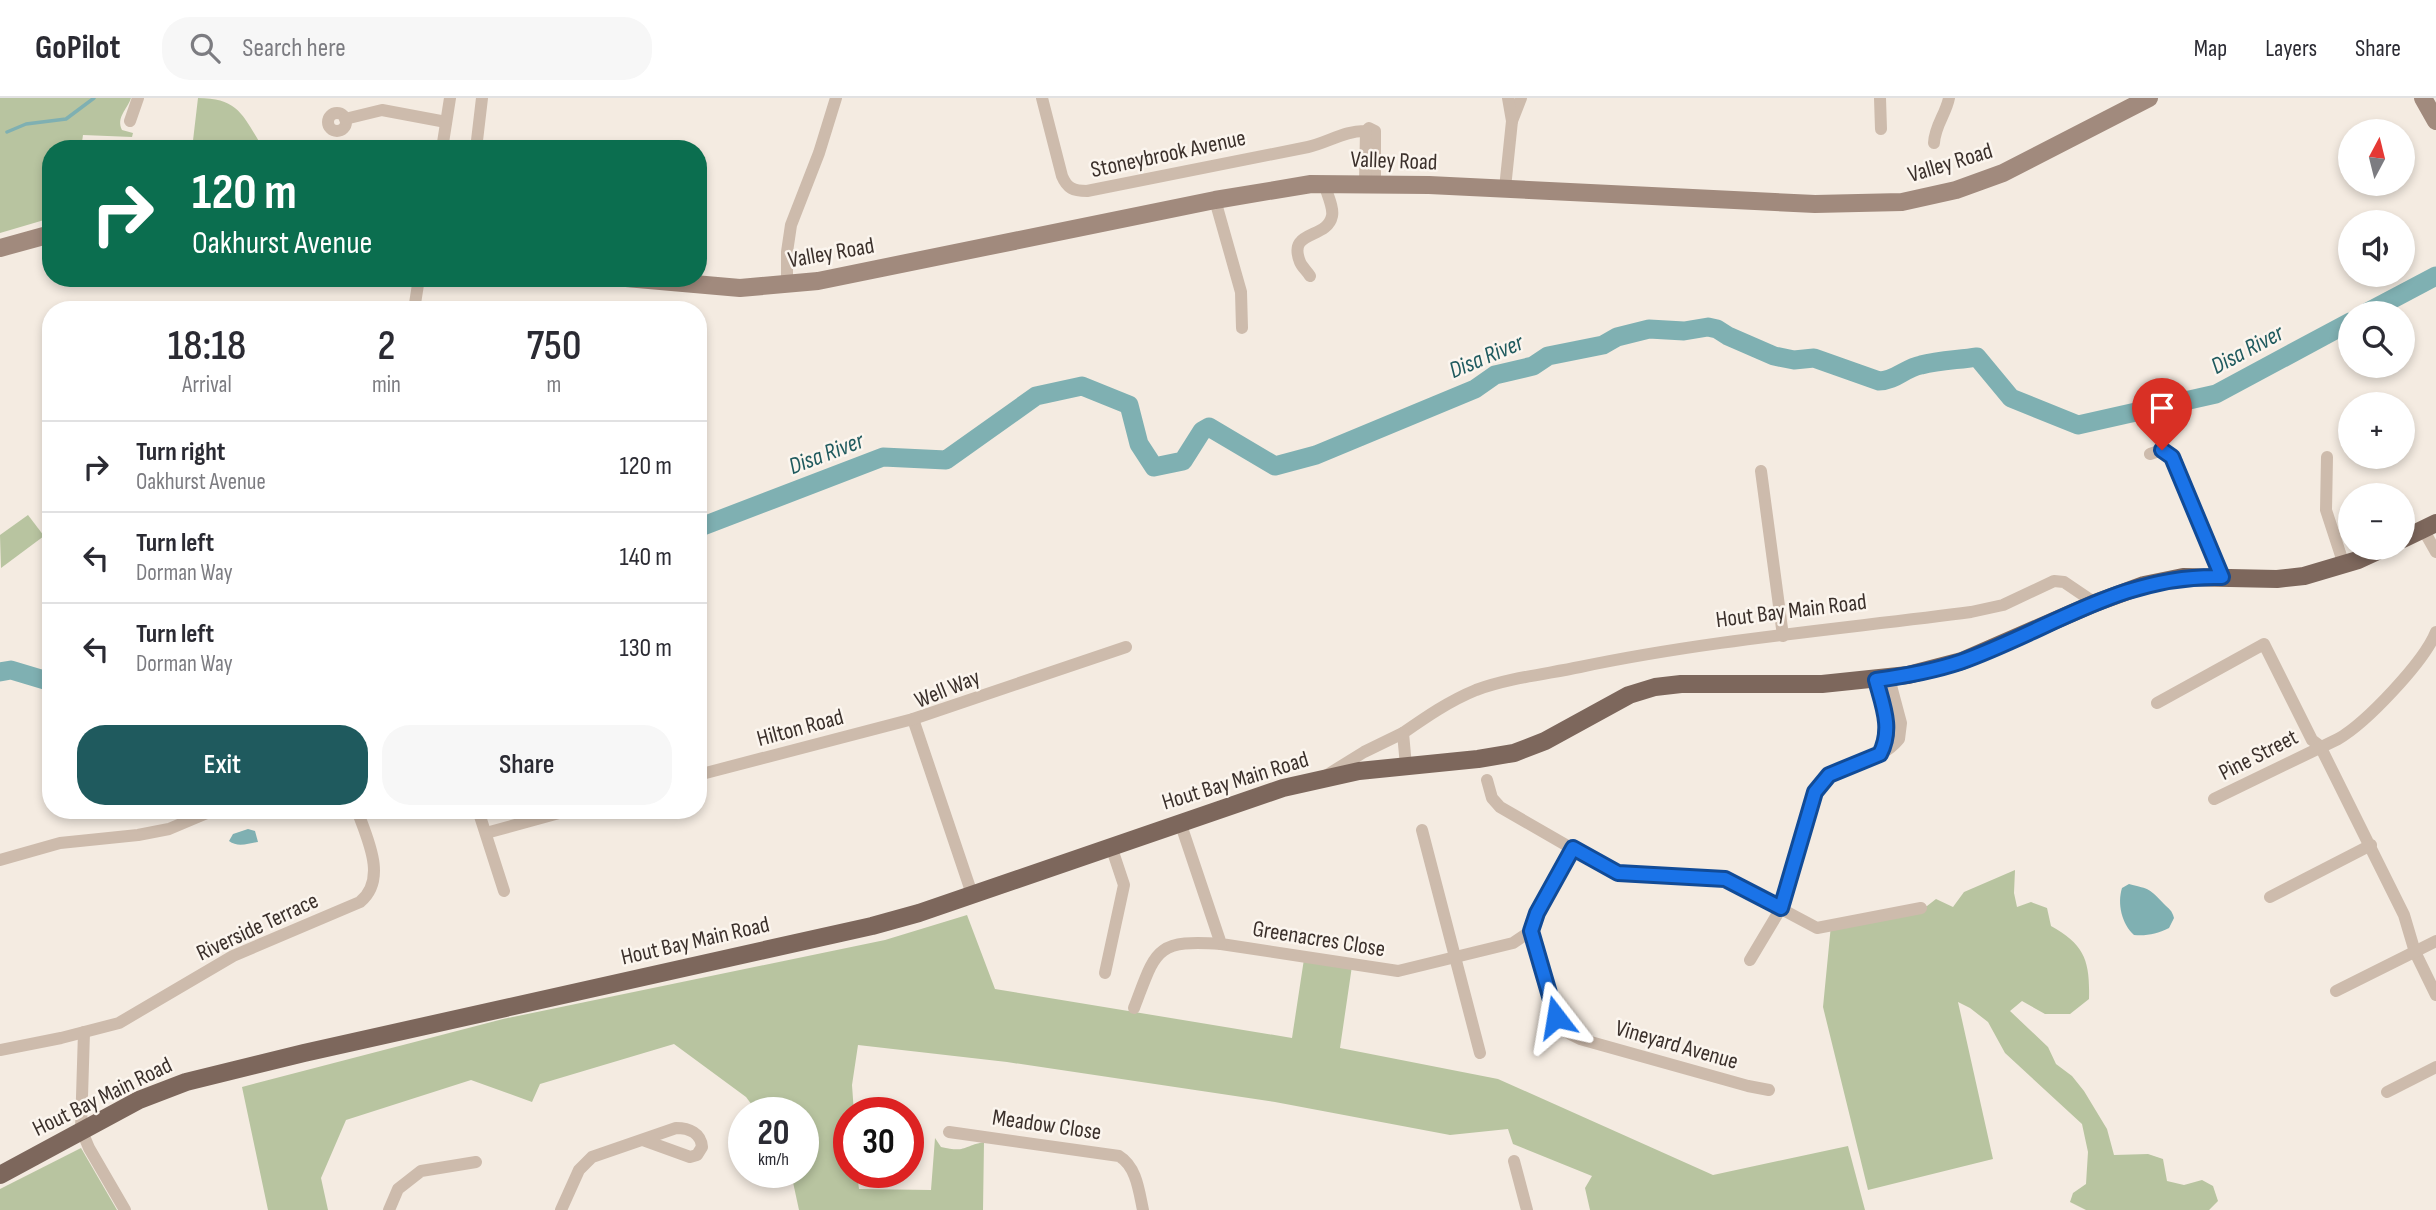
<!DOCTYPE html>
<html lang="en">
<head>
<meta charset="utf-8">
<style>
	:root { --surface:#fff; --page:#f7f7f7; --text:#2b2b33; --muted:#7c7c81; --line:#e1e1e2; --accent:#1f5a5e }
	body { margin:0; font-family:"Sofia Sans Condensed",sans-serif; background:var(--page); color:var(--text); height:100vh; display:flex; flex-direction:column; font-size:26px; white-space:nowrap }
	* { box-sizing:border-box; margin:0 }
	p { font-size:23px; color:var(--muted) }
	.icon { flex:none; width:38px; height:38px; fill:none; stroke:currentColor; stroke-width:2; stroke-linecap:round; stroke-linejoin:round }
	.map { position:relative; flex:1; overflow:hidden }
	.details { position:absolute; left:42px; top:203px; width:665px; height:518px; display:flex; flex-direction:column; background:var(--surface); border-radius:28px; box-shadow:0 4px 10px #0003 }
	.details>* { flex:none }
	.banner { position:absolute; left:42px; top:42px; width:665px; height:147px; border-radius:28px; box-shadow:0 4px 10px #0003; background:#0b6e4f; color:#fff; overflow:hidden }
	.needle { width:46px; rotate:7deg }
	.fabs { position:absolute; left:2338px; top:21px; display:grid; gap:14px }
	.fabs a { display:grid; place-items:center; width:77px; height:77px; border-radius:50%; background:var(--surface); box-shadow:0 4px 10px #0003; font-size:35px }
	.speed { position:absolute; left:728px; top:999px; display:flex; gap:14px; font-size:35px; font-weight:700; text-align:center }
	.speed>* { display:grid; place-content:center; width:91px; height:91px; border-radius:50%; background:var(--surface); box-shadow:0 4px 10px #0003; line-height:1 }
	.speed small { font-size:18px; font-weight:400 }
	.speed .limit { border:10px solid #d22; background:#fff; color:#111 }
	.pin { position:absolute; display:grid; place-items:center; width:60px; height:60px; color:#fff; margin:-72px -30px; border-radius:50% 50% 50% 0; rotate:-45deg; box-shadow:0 0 7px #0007 }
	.pin .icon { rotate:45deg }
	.me { position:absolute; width:77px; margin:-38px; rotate:346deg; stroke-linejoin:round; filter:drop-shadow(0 0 5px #0008) }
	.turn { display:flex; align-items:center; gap:24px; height:147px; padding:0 35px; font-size:32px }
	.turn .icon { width:91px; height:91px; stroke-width:2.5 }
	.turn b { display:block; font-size:49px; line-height:60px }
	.eta { display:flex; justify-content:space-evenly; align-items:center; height:119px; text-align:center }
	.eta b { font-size:42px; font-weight:600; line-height:49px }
	.cta { display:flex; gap:14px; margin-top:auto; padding:14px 35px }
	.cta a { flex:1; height:80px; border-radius:28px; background:var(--accent); color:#fff; font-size:28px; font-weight:600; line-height:80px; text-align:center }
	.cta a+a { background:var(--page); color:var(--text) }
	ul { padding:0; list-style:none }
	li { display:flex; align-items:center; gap:21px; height:91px; padding:0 35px; border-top:2px solid var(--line) }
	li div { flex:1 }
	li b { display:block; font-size:26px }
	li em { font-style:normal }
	header { display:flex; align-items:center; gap:42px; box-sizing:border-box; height:98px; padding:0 35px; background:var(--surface); border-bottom:2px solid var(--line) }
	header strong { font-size:33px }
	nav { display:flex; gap:38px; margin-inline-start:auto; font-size:24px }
	.search { width:490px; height:63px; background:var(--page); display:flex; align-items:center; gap:18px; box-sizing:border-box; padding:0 24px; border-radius:28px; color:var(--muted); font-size:26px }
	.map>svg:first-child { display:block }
	.green { fill:#b8c4a0 }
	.water { fill:#7fb0b2 }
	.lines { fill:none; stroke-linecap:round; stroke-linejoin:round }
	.stream { stroke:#7fb0b2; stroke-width:3.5 }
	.river { stroke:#7fb0b2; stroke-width:19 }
	.street { stroke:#cdbbac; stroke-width:12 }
	.secondary { stroke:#a18a7d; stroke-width:18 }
	.primary { stroke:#7d675c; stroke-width:18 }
	.route-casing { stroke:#114b97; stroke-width:18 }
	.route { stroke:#1a73e8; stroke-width:12 }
	.labels { text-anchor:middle; stroke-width:5; stroke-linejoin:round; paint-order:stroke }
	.street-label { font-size:23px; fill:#3b302b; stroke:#fbf5ee }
	.water-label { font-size:24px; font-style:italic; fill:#1f5a5e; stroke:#fbf5ee }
</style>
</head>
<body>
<header>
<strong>GoPilot</strong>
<div class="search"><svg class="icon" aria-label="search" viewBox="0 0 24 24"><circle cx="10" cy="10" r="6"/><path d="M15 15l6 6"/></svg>Search here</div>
<nav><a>Map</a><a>Layers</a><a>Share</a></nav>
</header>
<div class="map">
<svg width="2436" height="1112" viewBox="0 0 2436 1112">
	<rect width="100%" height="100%" fill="#f4ebe1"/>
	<!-- green -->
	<g class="green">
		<path d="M0,0H131C127,12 116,19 122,32L133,35L132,39L83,37L81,51H51V120L0,135Z"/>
		<path d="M198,0C240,0 243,19 264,51H192Z"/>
		<polygon points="28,417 44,438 1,470 0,437"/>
		<path d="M2015,772L2014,795L2017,809L2031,804L2047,810L2051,828C2085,847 2090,863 2089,901L2070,916H2045L2022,903L2010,913L2048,949L2056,966L2072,978L2084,993L2107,1031L2114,1057L2148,1056L2163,1061L2167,1083L2184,1087L2202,1082L2213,1088L2218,1103L2209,1112H2086L2070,1104L2073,1095L2086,1086L2088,1054L2082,1026L2005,955L1988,924L1970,910L1958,904L1993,1061L1868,1092L1823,909L1831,827L1927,808L1936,801L1953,809L1964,794Z"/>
		<path d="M967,817L995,891L1292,940L1304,861L1352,868L1340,950L1498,981L1713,1077L1848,1048L1865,1112H1590L1585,1090L1592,1078L1513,1046L1508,1031L1450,1037L1275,1004L1007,964L858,947L852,987L854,1015H849V1074L857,1075L859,1091L931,1092L935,1040L941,1049C966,1055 963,1048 984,1044L983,1112H799L791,1075L803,1074V1015H758L746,999L674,946L540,986L532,1004L471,982L346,1022L321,1080L328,1112H268L242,989L503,921L885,842Z"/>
		<polygon points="81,1050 117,1112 0,1112 0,1091"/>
	</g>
	<!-- water -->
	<g class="water">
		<path d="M248,731L255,733L258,744C249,745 238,750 229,743L233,736Z"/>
		<path d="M2129,786C2150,791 2150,791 2164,806C2169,811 2172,812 2174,820L2169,830C2157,836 2147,838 2134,837C2122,826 2117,806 2122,790Z"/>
	</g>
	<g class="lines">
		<!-- stream -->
		<polyline class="stream" points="7,34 26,26 66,21 94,0"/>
		<!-- river -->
		<g class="river">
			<polyline points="2366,215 2436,178"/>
			<path d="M698,430L883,359L946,362L1036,298L1082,288L1129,307L1139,346L1154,369L1183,363L1202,333L1209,329L1275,368L1316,357L1475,291L1495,277L1533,268L1548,258L1603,247L1617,239L1649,231L1684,233L1708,229L1717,231L1728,238L1774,258L1794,262L1814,260L1879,283C1895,283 1905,270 1921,267C1939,262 1958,262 1977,259L2011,300L2078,327L2216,296L2350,224"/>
			<polyline points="0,574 11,572 51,584"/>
		</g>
		<!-- street -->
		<g class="street">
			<path d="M1042,0L1062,78C1067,90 1073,93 1087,93L1308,49C1327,45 1346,32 1366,33L1369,30L1375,33V85"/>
			<polyline points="1880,0 1881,31"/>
			<circle cx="337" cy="24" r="9"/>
			<polyline points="345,21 382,12 446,24"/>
			<polyline points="130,23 138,0"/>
			<polyline points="1512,23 1521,0"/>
			<path d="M1934,45C1935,27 1946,16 1949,0"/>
			<polyline points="442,51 450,0"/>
			<polyline points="476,51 482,0"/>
			<polyline points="1365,85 1366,33"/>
			<polyline points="1505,90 1512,23 1508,0"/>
			<polyline points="1215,102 1241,194 1242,230"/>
			<path d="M1310,178C1307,173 1302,169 1300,164C1287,131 1327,142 1332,118C1334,109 1326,94 1324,85"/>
			<polyline points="787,187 787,154 791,127 819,55 836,0"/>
			<polyline points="414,212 419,180"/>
			<polyline points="2150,356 2162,352 2172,359 2222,479"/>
			<polyline points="2327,359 2326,412 2344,467"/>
			<polyline points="1761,373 1783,538"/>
			<polyline points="2423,431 2436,454"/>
			<path d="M1876,582C1883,607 1894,631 1880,656"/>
			<polyline points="2157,605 2264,546 2312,642 2320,648 2404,817 2415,854 2436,897"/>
			<polyline points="913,621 972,796"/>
			<path d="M1406,668L1403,635C1426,619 1449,603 1476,592C1509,580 1546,576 1580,569C1709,542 1841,531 1971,514L2003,507L2054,483L2064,484L2095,505"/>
			<polyline points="698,677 913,621 1126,549"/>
			<polyline points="1327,677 1364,654 1403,635"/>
			<polyline points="1487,682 1492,700 1500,709 1611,773 1625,776 1725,781 1817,830 1921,810"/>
			<path d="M2214,701L2338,641C2366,625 2424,564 2436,534"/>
			<polyline points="478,712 504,793"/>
			<polyline points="1180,724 1221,846 1398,873 1513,845 1531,833"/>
			<polyline points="1422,732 1480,955"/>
			<polyline points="486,735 570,712"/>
			<polyline points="1573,750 1537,815 1531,833 1556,919 1564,933 1580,941 1748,988 1769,992"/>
			<polyline points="0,762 60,745 138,737 169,731 214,712"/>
			<polyline points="2270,799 2371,747"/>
			<path d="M1750,862L1781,810L1812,701C1831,660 1875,671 1899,641L1901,625L1889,580"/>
			<polyline points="1105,875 1124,787 1111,748"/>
			<polyline points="2336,893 2436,843"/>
			<path d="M1134,910C1156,853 1154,841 1221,846"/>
			<polyline points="84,934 81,1031 89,1050 125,1112"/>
			<path d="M0,952L61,940L119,925L233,858L360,804C388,781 367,740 357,712"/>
			<polyline points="2387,994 2436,969"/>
			<path d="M949,1034L1119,1058C1137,1069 1139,1094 1143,1112"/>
			<polyline points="1514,1063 1527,1112"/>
			<polyline points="389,1112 398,1091 421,1073 476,1064"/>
			<path d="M561,1112L579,1072L592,1059L676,1030C689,1030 701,1035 702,1049L697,1057L690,1059L643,1042"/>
		</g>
		<!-- secondary -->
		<g class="secondary">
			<polyline points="2423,0 2436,23"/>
			<polyline points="0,150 51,136"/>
			<polyline points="626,180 740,190 818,183 1215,102 1311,86 1429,87 1815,106 1902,104 1956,92 2003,75 2149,0"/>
		</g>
		<!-- primary -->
		<g class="primary">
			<polyline points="2403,441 2436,425"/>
			<polyline points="0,1077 139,1002 186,984 304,955 872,828 919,815 1283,690 1359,673 1478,661 1514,655 1545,643 1629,597 1655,589 1681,586 1822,586 1908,577 1962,563 2095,505 2144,487 2183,479 2277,481 2304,478 2358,462 2384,450"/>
		</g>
	</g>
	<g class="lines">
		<defs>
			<path id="route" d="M1556,919L1531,833L1537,815L1573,750L1618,775L1725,781L1781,810L1815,694L1829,677L1880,656C1893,631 1883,608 1876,582C1905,578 1933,573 1960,564C2050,532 2122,476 2222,479L2172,359L2162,352"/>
		</defs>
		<!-- route casing -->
		<use href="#route" class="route-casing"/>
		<!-- route -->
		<use href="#route" class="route"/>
	</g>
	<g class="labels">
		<!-- street labels -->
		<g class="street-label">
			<text transform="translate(1168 55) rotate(-12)" y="8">Stoneybrook Avenue</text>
			<text transform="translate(1394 62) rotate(2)" y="8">Valley Road</text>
			<text transform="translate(1950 64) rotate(-17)" y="8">Valley Road</text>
			<text transform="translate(831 154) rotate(-10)" y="8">Valley Road</text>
			<text transform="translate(1791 512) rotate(-7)" y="8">Hout Bay Main Road</text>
			<text transform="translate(947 590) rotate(-22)" y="8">Well Way</text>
			<text transform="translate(800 629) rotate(-15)" y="8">Hilton Road</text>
			<text transform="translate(2258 656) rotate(-27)" y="8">Pine Street</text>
			<text transform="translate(1235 682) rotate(-17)" y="8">Hout Bay Main Road</text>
			<text transform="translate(257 828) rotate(-25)" y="8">Riverside Terrace</text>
			<text transform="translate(1319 840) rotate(9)" y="8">Greenacres Close</text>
			<text transform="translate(695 842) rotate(-13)" y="8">Hout Bay Main Road</text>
			<text transform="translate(1677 946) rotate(16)" y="8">Vineyard Avenue</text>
			<text transform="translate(102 998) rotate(-26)" y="8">Hout Bay Main Road</text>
			<text transform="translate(1047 1026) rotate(8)" y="8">Meadow Close</text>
		</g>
		<!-- water labels -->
		<g class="water-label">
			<text transform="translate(2247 251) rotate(-28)" y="8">Disa River</text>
			<text transform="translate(1486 258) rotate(-23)" y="8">Disa River</text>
			<text transform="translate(826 355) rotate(-21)" y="8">Disa River</text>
		</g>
	</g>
</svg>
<div class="fabs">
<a><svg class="needle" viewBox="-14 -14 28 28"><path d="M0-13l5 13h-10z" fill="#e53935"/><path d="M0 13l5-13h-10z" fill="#7c7c81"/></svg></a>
<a><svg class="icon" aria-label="sound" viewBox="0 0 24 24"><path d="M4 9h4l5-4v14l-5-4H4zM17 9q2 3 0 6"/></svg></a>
<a><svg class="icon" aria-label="search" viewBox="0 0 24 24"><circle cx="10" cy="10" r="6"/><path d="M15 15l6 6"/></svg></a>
<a>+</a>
<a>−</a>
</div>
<div class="speed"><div>20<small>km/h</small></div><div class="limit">30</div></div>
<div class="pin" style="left:2162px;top:352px;background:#d93025"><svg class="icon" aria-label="arrive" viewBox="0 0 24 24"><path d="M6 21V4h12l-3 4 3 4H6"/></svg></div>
<svg class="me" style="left:1556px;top:919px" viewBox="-20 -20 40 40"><path d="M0-17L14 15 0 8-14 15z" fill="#1a73e8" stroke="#fff" stroke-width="4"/></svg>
<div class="banner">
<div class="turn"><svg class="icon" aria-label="right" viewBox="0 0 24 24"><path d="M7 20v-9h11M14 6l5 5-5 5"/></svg><div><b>120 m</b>Oakhurst Avenue</div></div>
</div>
<section class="details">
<div class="eta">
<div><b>18:18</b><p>Arrival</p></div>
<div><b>2</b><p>min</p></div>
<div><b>750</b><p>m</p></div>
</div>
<ul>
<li><svg class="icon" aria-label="right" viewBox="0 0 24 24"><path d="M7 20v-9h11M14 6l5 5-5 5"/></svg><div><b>Turn right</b><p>Oakhurst Avenue</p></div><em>120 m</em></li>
<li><svg class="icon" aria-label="left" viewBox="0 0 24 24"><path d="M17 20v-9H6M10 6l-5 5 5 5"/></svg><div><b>Turn left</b><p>Dorman Way</p></div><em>140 m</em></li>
<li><svg class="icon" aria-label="left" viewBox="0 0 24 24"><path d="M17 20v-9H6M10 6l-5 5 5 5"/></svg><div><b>Turn left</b><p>Dorman Way</p></div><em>130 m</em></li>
</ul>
<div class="cta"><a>Exit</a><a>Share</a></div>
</section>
</div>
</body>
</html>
